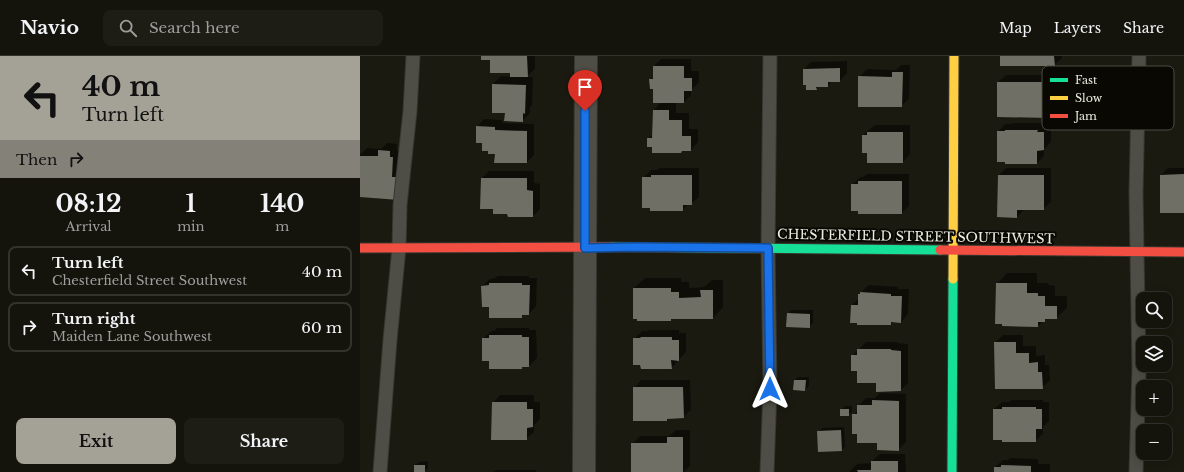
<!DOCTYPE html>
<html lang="en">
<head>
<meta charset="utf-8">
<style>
	:root { --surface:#14140c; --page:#1d1d15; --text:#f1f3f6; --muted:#9d9e9d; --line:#33332d; --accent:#a4a297 }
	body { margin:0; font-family:"Libre Baskerville",serif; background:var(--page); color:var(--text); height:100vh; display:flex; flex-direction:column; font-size:15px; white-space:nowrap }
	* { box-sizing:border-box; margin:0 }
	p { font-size:13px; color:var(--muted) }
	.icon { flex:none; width:22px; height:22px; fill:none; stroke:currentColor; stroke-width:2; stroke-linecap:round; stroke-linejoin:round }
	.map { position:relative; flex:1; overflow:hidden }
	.side { display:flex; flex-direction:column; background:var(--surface); width:360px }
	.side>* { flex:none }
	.banner { background:#a4a297; color:#111; overflow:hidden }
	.buttons { position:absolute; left:776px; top:236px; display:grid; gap:8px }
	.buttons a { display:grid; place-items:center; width:36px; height:36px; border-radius:8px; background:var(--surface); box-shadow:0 2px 10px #0003,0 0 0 1px var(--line); font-size:20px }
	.pin { position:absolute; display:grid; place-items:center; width:34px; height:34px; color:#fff; margin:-41px -17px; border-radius:50% 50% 50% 0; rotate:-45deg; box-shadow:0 0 4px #0007 }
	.pin .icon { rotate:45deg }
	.me { position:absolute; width:44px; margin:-22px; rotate:0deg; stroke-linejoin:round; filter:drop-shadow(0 0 3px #0008) }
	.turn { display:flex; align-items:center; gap:14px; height:84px; padding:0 16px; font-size:18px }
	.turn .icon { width:52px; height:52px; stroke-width:2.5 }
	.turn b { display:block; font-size:28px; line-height:34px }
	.then { display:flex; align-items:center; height:38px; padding:0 16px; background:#0003; gap:8px; font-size:15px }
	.eta { display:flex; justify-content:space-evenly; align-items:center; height:68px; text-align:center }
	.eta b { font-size:24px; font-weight:700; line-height:28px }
	.action { display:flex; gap:8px; margin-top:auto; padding:8px 16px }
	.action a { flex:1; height:46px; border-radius:8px; background:var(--accent); color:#111; font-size:16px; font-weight:700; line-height:46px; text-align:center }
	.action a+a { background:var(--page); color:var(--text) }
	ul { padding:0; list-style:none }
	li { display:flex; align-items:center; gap:12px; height:50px; margin:0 8px 6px; padding:0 8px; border:2px solid var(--line); border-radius:8px }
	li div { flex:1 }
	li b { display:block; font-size:15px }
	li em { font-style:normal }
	header { display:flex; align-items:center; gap:24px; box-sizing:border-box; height:56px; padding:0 20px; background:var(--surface); border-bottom:1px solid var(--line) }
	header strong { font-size:19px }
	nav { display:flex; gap:22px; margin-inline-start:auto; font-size:14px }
	.search { width:280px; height:36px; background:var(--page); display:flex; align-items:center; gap:10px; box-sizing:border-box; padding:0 14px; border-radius:8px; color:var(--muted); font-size:15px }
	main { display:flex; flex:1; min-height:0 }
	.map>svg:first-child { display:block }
	.shadow { fill:#0007 }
	.building { fill:#706f66 }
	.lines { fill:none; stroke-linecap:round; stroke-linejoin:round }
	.lane-casing { stroke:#383730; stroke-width:15 }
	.street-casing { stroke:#383730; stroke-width:24 }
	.fast-casing { stroke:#383730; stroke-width:11 }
	.slow-casing { stroke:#383730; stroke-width:11 }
	.jam-casing { stroke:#383730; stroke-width:11 }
	.lane { stroke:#4f4e46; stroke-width:13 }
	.street { stroke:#4f4e46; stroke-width:22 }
	.fast { stroke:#16e098; stroke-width:9 }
	.slow { stroke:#ffcf43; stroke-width:9 }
	.jam { stroke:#f24e42; stroke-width:9 }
	.route-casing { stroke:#114b97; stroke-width:10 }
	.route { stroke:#1a73e8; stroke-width:7 }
	.labels { text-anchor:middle; stroke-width:4; stroke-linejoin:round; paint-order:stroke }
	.street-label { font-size:13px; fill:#edece0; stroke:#090803 }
	.key { fill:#090803; stroke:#4d4c45; stroke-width:1 }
	.key-label { font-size:11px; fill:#edece0 }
</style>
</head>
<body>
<header>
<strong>Navio</strong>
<div class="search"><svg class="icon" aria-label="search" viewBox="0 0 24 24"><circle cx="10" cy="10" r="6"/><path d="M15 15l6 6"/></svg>Search here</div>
<nav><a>Map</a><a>Layers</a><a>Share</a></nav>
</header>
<main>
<section class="side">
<div class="banner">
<div class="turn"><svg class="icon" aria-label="left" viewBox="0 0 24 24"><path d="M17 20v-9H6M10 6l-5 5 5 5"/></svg><div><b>40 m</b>Turn left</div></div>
<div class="then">Then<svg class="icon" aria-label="right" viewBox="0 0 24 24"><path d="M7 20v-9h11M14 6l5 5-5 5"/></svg></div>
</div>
<div class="eta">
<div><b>08:12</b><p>Arrival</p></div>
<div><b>1</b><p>min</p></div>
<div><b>140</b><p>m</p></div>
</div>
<ul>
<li><svg class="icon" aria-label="left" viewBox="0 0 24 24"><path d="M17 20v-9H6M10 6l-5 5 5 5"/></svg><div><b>Turn left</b><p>Chesterfield Street Southwest</p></div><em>40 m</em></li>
<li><svg class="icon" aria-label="right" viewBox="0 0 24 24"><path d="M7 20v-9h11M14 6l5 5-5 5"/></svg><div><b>Turn right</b><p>Maiden Lane Southwest</p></div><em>60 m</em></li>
</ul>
<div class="action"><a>Exit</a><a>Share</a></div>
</section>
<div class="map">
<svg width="824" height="416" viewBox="0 0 824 416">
	<rect width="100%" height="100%" fill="#1b1a10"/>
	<!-- shadow -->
	<g class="shadow">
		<polygon points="122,0 175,0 175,13 166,21 173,21 172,49 170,51 170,57 162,65 146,56 133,56 133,28 141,20 151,21 151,16 131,3"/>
		<polygon points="641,0 702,0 702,2 694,9"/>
		<polygon points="301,3 331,3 331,15 339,15 339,26 331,34 331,39 324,46 316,46 316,57 329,57 329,73 338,73 338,86 331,94 293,90 288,83 293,78 294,54 301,46 290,24 294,21 294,10"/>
		<polygon points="487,5 487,17 480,25 472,25 468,30 459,30 456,33 447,28 444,13 451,6"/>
		<polygon points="541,9 550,9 549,43 541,50 499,21 507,13 536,14"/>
		<polygon points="646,19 697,19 697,22 707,22 707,34 700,41 697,41 697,53 690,61 638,26"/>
		<polygon points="124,63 142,64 142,67 174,68 174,99 167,106 129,94 123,86 117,71"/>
		<polygon points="653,67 684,67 684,69 691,69 691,86 684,93 684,100 677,107 646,107 638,76 645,68 652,68"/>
		<polygon points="515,69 550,69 550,98 543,106 508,96 503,79"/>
		<polygon points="27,87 37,88 37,94 40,94 46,135 0,140 0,99 7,92 21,93"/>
		<polygon points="299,112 339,112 339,141 331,148 328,148 322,154 283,122 291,114 297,114"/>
		<polygon points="646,112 691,112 691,146 683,153 665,153 657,161 639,119"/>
		<polygon points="808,112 824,112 824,156 801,119"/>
		<polygon points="129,115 174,115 174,127 180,128 180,153 173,160 148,157 134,152 122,122"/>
		<polygon points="507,118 549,118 549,150 542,157 492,129 500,121 503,121"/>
		<polygon points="647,217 677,217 677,227 688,227 688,229 695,230 695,240 707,240 707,252 696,262 687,262 678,270 637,228"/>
		<polygon points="138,220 169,220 169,222 177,222 176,250 169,258 164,258 161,261 130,250 122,230 130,223 135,222"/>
		<polygon points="285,222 321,222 321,226 329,226 329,232 344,231 352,224 363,224 363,251 353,262 313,262 311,264 274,232"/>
		<polygon points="509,229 538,231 538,233 549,233 548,258 541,266 533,266 530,268 492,249 499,242 499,238"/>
		<polygon points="431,254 453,254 453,267 449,271 428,258"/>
		<polygon points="137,272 169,272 169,274 176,274 177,302 169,310 130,304 123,283 131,275 134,275"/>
		<polygon points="289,274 319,274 319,277 326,277 326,296 311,312 274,283 282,275 287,275"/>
		<polygon points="643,279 663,279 663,290 676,290 676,300 685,299 685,309 689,309 690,324 682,332 635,287"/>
		<polygon points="506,286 538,286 538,287 548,288 548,327 541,334 517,326 498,314 492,300"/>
		<polygon points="438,321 449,321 449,330 445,334 434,334 435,324"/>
		<polygon points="281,324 330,324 331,354 323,361 309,362 307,364 274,332"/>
		<polygon points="520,337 546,338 546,386 538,394 518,386 493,359 498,354 498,350 506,342 515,342"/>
		<polygon points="140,339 174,339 174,346 180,346 180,363 174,369 174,376 166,383 133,347"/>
		<polygon points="651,344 683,344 683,346 689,346 689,365 683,371 683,378 675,385 644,383 634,353 642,346 649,346"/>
		<polygon points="485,350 492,350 492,356 488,359 481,354"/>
		<polygon points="484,371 485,391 482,394 458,376 462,372"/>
		<polygon points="316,374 330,374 330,410 324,416 272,416 272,388 280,380 309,380"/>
		<polygon points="520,398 545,398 546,416 489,416 497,408 512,407 512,405"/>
		<polygon points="650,402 678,403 678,408 690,408 690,416 635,416 635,411 643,404 648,404"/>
		<polygon points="68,405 68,412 65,415 55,409 59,406"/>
		<polygon points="136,414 176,414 176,416 134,416"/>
	</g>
	<!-- building -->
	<g class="building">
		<polygon points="121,0 167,0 168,21 150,21 150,17 130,17 130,4 121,4"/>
		<polygon points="640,0 694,0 695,10 640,10"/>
		<polygon points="293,10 324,10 324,22 332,22 332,35 324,35 324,47 293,47 293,33 290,33 289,23 293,23"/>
		<polygon points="480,12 480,26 468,26 468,31 456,31 457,34 446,34 446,29 443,29 443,13"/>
		<polygon points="532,16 543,16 542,51 498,51 498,20 532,21"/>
		<polygon points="637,26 690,26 690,29 700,29 700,42 690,42 690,62 637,61"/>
		<polygon points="132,28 166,29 165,58 163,57 163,66 144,65 145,57 132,57"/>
		<polygon points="293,54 309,54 309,64 322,64 322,80 331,80 331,95 322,95 321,97 292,97 292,91 287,91 287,82 292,82"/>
		<polygon points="116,70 135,71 135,74 167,75 167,107 134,107 135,98 128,98 128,95 122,95 122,87 116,87"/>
		<polygon points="645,74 678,74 677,76 684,76 684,94 677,95 677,108 645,108 645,106 637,106 637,75 645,75"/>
		<polygon points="507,76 543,76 543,107 507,107 507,97 502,97 502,79 507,79"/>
		<polygon points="18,94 30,95 30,101 33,101 32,121 40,121 39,144 0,141 0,100 18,100"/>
		<polygon points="824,118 824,157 800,157 800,119"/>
		<polygon points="291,119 332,119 332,149 323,149 323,155 290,155 290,152 282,152 282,121 291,121"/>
		<polygon points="638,119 684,119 684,154 657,154 657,162 637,161"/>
		<polygon points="121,122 167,122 167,134 173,135 173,161 148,161 147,158 133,158 133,153 120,153"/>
		<polygon points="498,125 542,125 542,158 498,158 498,155 491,155 491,128 498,128"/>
		<polygon points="129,227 162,227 162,229 170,229 169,259 162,259 162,262 129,262 129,251 122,251 121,230 129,229"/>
		<polygon points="636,227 667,227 667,237 678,237 678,240 685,240 685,250 697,250 697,263 685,263 685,266 678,266 678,271 642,270 642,268 635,268"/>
		<polygon points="273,232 311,232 311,236 319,236 319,242 341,241 340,234 353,234 353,263 311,263 311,265 277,265 277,263 273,263"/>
		<polygon points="500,236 531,238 531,240 542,240 541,267 531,266 531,269 497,269 497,267 490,267 491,249 498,249 498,238 500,238"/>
		<polygon points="427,257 450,258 450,272 426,271"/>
		<polygon points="129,279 162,279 162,281 169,281 169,311 162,311 162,313 129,313 129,305 122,305 122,282 129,282"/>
		<polygon points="280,281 312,281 312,284 319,284 319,305 311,304 312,313 281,313 280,309 273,309 273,282 281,282"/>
		<polygon points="634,286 656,286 656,297 669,297 669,307 678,306 678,316 682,316 683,333 635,333"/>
		<polygon points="497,293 531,293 531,294 541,295 541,335 516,336 516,327 497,327 497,315 491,315 491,299 497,299"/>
		<polygon points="434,324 446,324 445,335 433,334"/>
		<polygon points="273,331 323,331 324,362 307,363 307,365 273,365"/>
		<polygon points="512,344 539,345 539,395 517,394 517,387 497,387 497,378 492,378 492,358 497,358 497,349 512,349"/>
		<polygon points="132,346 167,346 167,353 173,353 173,371 167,372 167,384 131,384"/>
		<polygon points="642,351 676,351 676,353 682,353 682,373 676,373 676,386 642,386 642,384 633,384 633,353 642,353"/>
		<rect x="480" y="353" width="9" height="7"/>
		<polygon points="481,374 482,395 458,396 457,375"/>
		<polygon points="307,381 323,381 323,416 271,416 271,387 307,387"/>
		<polygon points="511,405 538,405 538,416 498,416 497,414 511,414"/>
		<rect x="54" y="409" width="11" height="7"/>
		<polygon points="641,409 671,410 671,416 634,416 634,411 641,411"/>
	</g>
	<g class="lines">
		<defs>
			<g id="lane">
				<polyline points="20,416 30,284 39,192 40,149 50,55 53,0"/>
				<polyline points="407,416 410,333 408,192 410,0"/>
				<polyline points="776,416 779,313 776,137 779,0"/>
			</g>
			<polyline id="street" points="224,416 226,0"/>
			<g id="fast">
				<polyline points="252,191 580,194"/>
				<polyline points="592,416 593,223"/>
			</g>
			<polyline id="slow" points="593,223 594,0"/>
			<g id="jam">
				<polyline points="0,192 252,191"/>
				<polyline points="580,194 824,196"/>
			</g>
		</defs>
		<!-- lane casing -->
		<use href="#lane" class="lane-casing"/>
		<!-- street casing -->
		<use href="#street" class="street-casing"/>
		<!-- fast casing -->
		<use href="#fast" class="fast-casing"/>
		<!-- slow casing -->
		<use href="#slow" class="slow-casing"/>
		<!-- jam casing -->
		<use href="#jam" class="jam-casing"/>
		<!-- lane -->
		<use href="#lane" class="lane"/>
		<!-- street -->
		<use href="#street" class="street"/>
		<!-- fast -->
		<use href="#fast" class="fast"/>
		<!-- slow -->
		<use href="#slow" class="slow"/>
		<!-- jam -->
		<use href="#jam" class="jam"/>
	</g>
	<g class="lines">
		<defs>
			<polyline id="route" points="225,55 225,192 276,191 408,192 410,333"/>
		</defs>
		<!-- route casing -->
		<use href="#route" class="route-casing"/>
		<!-- route -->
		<use href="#route" class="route"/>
	</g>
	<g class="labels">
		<!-- street labels -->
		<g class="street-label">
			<text transform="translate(556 180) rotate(1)" y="5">CHESTERFIELD STREET SOUTHWEST</text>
		</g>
	</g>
	<!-- legend -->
	<rect x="682" y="10" width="132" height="64" rx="6" class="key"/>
	<rect x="690" y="22" width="18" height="4" fill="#16e098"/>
	<rect x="690" y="40" width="18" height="4" fill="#ffcf43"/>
	<rect x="690" y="58" width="18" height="4" fill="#f24e42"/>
	<g class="key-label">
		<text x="715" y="28">Fast</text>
		<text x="715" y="46">Slow</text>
		<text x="715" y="64">Jam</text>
	</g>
</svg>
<div class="buttons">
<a><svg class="icon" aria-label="search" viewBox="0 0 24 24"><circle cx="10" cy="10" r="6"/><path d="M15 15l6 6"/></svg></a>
<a><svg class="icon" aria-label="layers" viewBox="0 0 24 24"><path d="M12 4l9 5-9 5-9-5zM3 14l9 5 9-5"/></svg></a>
<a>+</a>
<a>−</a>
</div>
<div class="pin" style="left:225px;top:55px;background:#d93025"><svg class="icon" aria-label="arrive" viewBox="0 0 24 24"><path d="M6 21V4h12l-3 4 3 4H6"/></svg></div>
<svg class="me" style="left:410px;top:333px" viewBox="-20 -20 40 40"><path d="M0-17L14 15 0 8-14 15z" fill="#1a73e8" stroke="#fff" stroke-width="4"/></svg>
</div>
</main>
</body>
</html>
